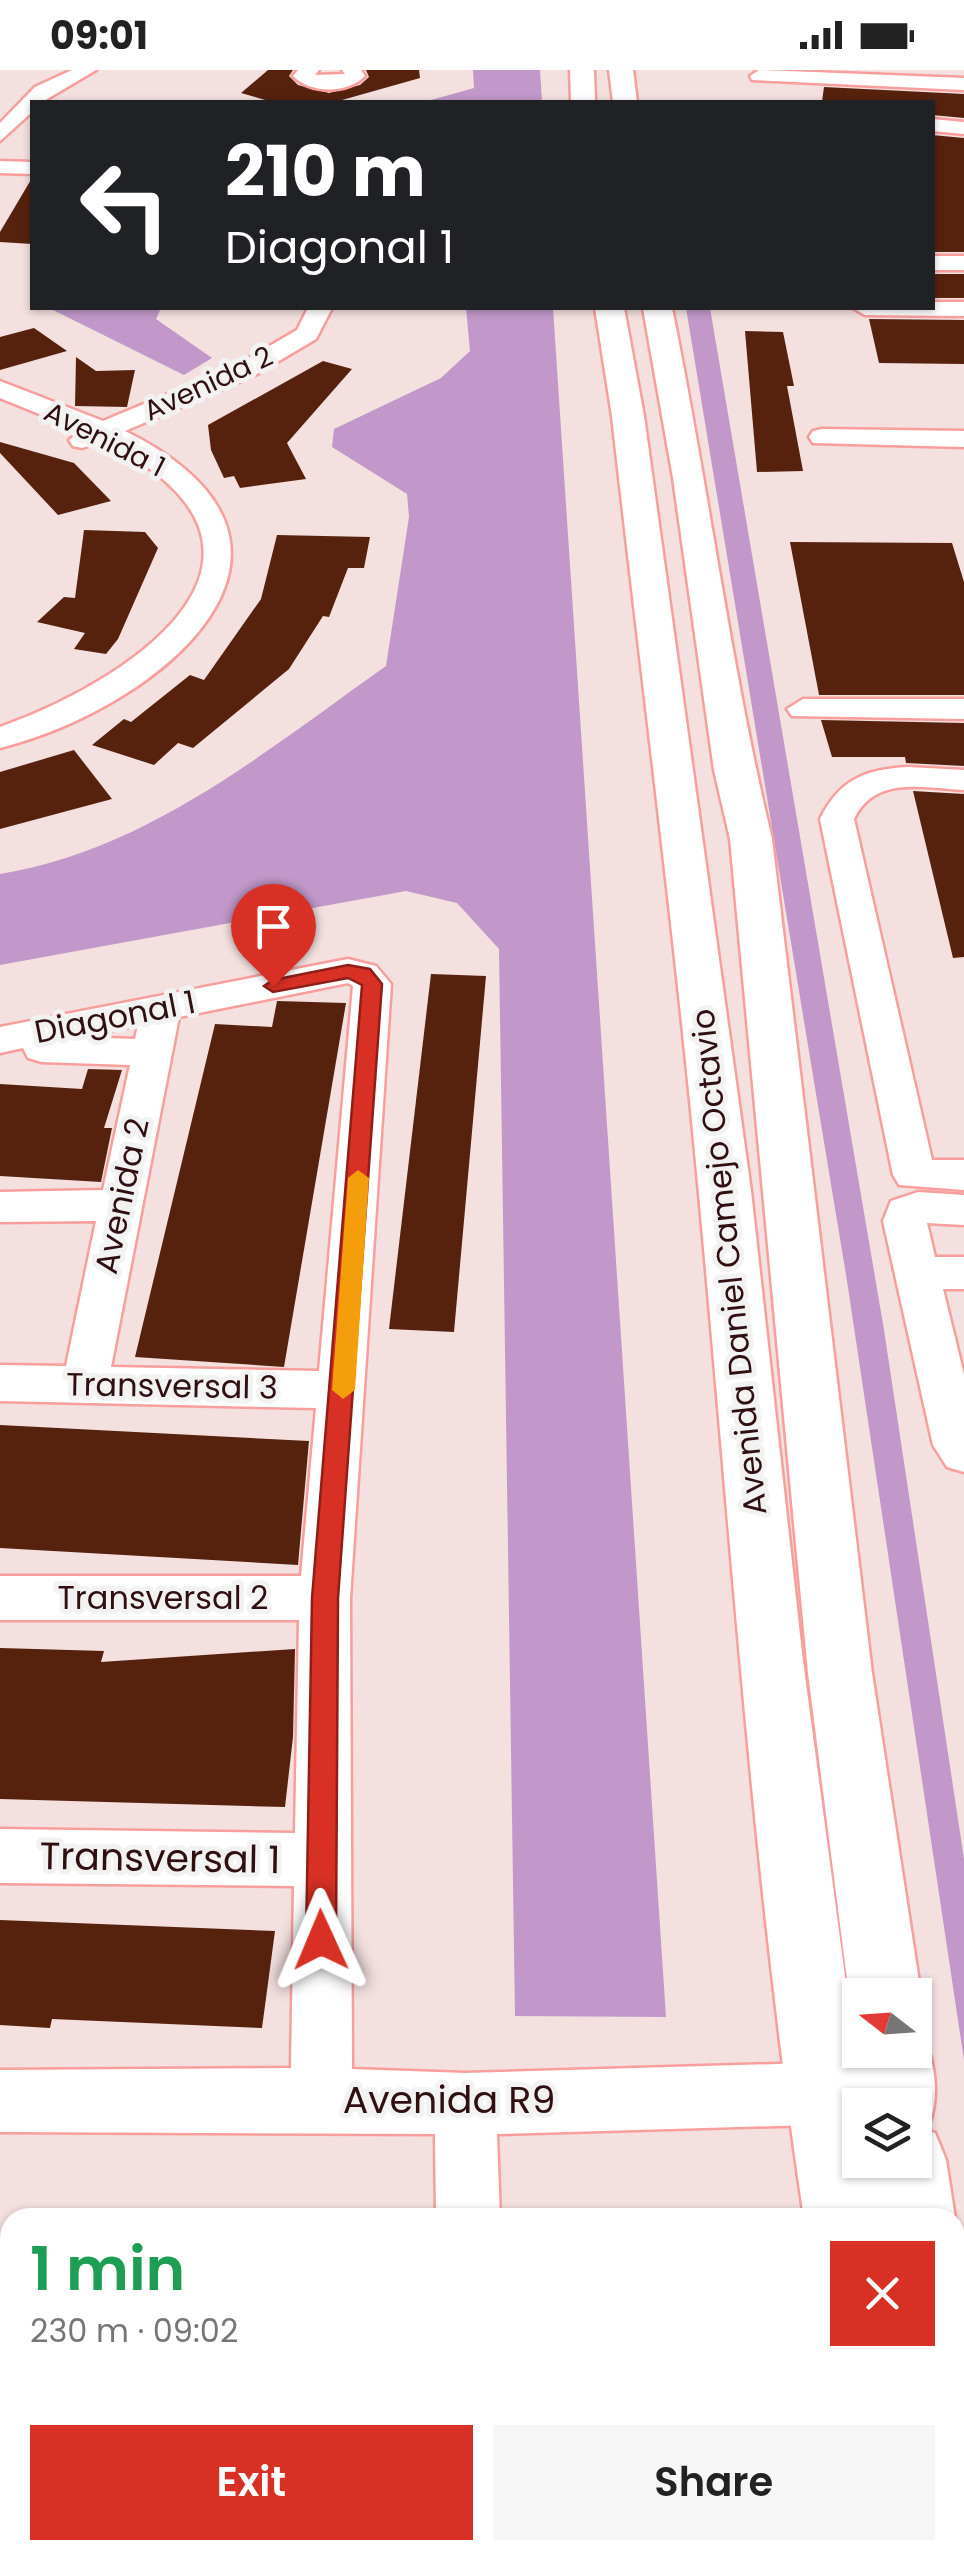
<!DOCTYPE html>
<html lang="en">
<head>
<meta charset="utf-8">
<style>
	:root { --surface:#fff; --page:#f6f6f6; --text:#222; --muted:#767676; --accent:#d93025 }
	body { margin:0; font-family:Poppins,sans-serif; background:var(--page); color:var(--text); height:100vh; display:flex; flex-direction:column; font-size:38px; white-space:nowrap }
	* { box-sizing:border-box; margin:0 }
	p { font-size:32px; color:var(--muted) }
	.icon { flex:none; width:55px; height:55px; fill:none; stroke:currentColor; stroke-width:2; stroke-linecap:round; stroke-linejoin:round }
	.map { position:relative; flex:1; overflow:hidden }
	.drawer { position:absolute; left:0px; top:2138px; width:965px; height:352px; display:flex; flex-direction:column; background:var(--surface); border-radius:30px 30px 0 0; box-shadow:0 2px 8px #0004 }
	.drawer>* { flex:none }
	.hud { position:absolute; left:30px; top:30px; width:905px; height:210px; border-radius:0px; box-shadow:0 2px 8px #0004; background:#202124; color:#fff; overflow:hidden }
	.needle { width:65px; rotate:287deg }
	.tools { position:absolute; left:842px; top:1908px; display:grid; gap:20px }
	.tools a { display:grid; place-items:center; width:90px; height:90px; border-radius:0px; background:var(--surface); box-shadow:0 2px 8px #0004; font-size:50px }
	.pin { position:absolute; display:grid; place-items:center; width:85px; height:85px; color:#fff; margin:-102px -42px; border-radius:50% 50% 50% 0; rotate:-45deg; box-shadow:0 0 10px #0007 }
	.pin .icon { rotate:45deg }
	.me { position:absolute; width:110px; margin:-55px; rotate:359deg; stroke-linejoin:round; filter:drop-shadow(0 0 8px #0008) }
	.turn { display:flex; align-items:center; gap:35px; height:210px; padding:0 30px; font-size:45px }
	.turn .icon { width:130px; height:130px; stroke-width:2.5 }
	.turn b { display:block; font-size:70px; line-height:85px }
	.round { display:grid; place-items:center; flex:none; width:105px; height:105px; border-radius:0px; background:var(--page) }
	.overview { display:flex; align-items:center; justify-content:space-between; height:170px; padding:0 30px }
	h1 { font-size:60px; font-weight:600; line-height:75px; color:#1e9e55 }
	.button { display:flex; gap:20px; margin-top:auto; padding:20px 30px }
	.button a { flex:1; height:115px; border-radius:0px; background:var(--accent); color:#fff; font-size:40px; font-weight:600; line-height:115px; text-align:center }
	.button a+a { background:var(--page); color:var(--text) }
	.status { display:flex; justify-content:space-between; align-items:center; height:70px; padding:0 50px; background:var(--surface); direction:ltr }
	.status svg { height:28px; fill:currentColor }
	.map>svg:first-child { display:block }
	.water { fill:#c198c9 }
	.building { fill:#56220e }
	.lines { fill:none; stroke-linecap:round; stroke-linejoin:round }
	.minor-casing { stroke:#f89e9d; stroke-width:5 }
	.major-casing { stroke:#f89e9d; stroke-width:5 }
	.minor { fill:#fff; fill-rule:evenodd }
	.major { fill:#fff; fill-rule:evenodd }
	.route { fill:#d93025; stroke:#8d1f18; stroke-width:2.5 }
	.slow { fill:#f59e0b }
	.labels { text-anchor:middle; stroke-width:10; stroke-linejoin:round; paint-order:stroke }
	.far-street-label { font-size:28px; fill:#300f10; stroke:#f2f2f2 }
	.street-label { font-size:32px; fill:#300f10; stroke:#f2f2f2 }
	.near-street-label { font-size:38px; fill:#300f10; stroke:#f2f2f2 }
</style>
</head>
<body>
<div class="status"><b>09:01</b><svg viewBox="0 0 49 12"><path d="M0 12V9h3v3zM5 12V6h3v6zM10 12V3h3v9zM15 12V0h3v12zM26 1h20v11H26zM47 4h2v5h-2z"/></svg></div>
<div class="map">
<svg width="964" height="2489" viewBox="0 0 964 2489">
	<rect width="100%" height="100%" fill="#f3e0df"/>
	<!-- water -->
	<g class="water">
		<polygon points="473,0 540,0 542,32 424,32 474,18"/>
		<polygon points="49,238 161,238 156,249 212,288 184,305"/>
		<path d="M466,238H553L666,1947L515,1946L499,879L457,833L406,821L0,895V804C148,780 267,680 386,596L409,447L407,424L332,377L334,359L441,308L470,281Z"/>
		<polygon points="686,238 710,238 884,1260 964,1789 964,1990 847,1211"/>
		<polygon points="614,2480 724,2480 725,2489 615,2489"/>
	</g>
	<!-- building -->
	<g class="building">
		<polygon points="268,0 293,0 289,6 298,15 329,23 360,15 369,7 366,0 419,0 420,8 335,32 272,32 241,23"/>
		<polygon points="824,17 964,24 964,48 932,45 932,32 822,32"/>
		<polygon points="932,65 964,68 964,182 932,182"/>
		<polygon points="32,108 32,174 0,172 0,162"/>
		<rect x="932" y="204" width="32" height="24"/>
		<polygon points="869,249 964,250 964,294 879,293"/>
		<polygon points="34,258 67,281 0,300 0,267"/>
		<polygon points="745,261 783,262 794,316 787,316 803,401 757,402"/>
		<polygon points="76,287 96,301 135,300 127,337 75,336"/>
		<polygon points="323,291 352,299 287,373 306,409 240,418 234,406 224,408 211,380 208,355"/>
		<polygon points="0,372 74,393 111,431 58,445 0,383"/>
		<polygon points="84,460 145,462 158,478 118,569 106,584 74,579 85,563 37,552 64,527 75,528"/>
		<polygon points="277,465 370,467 364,498 348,498 329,547 323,546 289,599 193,678 178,673 154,695 92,675 124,649 131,652 190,605 204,610 261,529"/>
		<polygon points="790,472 952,473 964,512 964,625 819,625"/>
		<polygon points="821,650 964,653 964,696 906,693 905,687 832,687"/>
		<polygon points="74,680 112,729 0,759 0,702"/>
		<polygon points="913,721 964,724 964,887 953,888"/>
		<polygon points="431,904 486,906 454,1262 389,1259"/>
		<polygon points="277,931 346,933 284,1297 135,1287 215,954 272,957"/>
		<polygon points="88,999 122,1000 104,1058 112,1058 101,1112 0,1106 0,1014 82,1019"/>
		<polygon points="0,1355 309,1371 298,1495 0,1478"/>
		<polygon points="0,1578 104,1581 101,1592 295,1579 293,1667 285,1737 0,1729"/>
		<polygon points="0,1850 275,1861 262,1958 52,1949 50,1958 0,1955"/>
	</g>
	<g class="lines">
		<defs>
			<g id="minor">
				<polygon points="72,0 96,0 42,32 32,32 32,42 0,71 0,53 35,17"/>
				<path d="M298,0H319L315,5L345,4L342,0H361L365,6C347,24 311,24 293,6Z"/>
				<polygon points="759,0 964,8 964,20 752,10 750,6"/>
				<polygon points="932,49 964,52 964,64 932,61"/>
				<polygon points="0,91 32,92 32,104 0,103"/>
				<rect x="932" y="186" width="32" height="14"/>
				<polygon points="932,232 964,232 964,246 865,245 853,238 932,238"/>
				<path d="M308,238H332L316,269L255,305L125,361C357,476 158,639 0,678V657C141,607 319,479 103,371L82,378L73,376L69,370L81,361L0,328V311L103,351L237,295L297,260Z"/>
				<polygon points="822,359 964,361 964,377 813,373 809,367 813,361"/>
				<polygon points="803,629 964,629 964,649 792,646 787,639"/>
				<path d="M908,697L964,700V720C924,718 875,705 854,749L932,1090H964V1120L899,1115L893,1105L820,749C839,710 865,699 908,697Z"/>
				<path d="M348,889L376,896L391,914L350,1528L352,1999L465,2003L846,1992L868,2001L877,2023L872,2035H860V2048L846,2054L497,2064L500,2148H436L435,2064L0,2062V2000L291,1998L294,1816L0,1813V1759L295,1763L299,1550H0V1506H301L316,1338L0,1331V1295L66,1296L96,1151L0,1152V1122L103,1120L130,995L42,992L28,988L23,978L0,983V957ZM348,913L353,916L319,1301L111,1297L179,947ZM138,955L135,969L78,967Z"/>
				<polygon points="918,1122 964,1125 964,1155 927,1153 935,1187 964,1187 964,1219 943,1219 964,1305 964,1402 947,1397 933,1375 883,1151 891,1131"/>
				<polygon points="10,2360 10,2430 0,2431 0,2361"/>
				<polygon points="116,2480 186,2480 186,2489 114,2489"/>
				<polygon points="442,2480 512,2480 514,2489 442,2489"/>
			</g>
			<g id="major">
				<polygon points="570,0 594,0 595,32 571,32"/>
				<polygon points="609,0 633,0 637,32 613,32"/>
				<path d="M595,238H624L644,346L751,1121L802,1583L862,2034L856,1980L860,1970V1980H915V1952L919,1954C934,1989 942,2024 927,2060L935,2063L946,2090L955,2148H804C753,1808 731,1466 699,1124C675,864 641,605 612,346ZM860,2035H915V2090H860Z"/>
				<path d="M643,238H672C708,414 730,595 772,769L872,1603L921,1925L915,1940V1925H860V1951L849,1925L808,1603L730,769L714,700L673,408Z"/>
				<polygon points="955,2383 964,2387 964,2489 837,2489 836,2480 955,2480"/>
			</g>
		</defs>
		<!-- minor casing -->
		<use href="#minor" class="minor-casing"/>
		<!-- major casing -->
		<use href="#major" class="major-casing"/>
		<!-- minor -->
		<use href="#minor" class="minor"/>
		<!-- major -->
		<use href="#major" class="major"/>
	</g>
	<!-- route -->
	<polygon class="route" points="348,895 370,899 382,914 338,1528 336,1870 331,1880 321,1884 311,1880 306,1870 312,1528 362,915 348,908 273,922 264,916 273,910"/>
	<!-- slow -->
	<polygon class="slow" points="358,1100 369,1108 355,1320 343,1329 332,1320 348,1108"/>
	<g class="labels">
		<!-- far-street labels -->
		<g class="far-street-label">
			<text transform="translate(208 313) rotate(-25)" y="10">Avenida 2</text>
			<text transform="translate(105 369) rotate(27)" y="10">Avenida 1</text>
		</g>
		<!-- street labels -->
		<g class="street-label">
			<text transform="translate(115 947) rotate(-11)" y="11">Diagonal 1</text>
			<text transform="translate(122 1126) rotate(-78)" y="11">Avenida 2</text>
			<text transform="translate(729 1192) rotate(-96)" y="11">Avenida Daniel Camejo Octavio</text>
			<text transform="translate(172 1316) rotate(1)" y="11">Transversal 3</text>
			<text x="163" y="1539">Transversal 2</text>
		</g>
		<!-- near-street labels -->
		<g class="near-street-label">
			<text transform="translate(160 1788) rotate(1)" y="13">Transversal 1</text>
			<text x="449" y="2043">Avenida R9</text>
		</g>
	</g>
</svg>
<div class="tools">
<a><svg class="needle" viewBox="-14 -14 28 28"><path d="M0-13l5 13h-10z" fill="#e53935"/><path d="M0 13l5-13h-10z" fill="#767676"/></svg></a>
<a><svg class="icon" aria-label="layers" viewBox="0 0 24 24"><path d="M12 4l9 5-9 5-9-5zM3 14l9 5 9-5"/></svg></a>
</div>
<div class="pin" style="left:273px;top:916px;background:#d93025"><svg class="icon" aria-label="arrive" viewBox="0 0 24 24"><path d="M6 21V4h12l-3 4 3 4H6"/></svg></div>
<svg class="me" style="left:321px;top:1870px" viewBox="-20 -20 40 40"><path d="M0-17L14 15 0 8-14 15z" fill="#d93025" stroke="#fff" stroke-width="4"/></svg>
<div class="hud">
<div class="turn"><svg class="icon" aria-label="left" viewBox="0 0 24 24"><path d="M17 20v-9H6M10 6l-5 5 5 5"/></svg><div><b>210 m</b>Diagonal 1</div></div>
</div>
<section class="drawer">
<div class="overview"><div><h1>1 min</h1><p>230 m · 09:02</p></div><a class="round" style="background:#d93025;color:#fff"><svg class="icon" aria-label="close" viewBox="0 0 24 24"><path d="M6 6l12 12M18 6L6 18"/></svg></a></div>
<div class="button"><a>Exit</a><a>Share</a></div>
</section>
</div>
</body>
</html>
